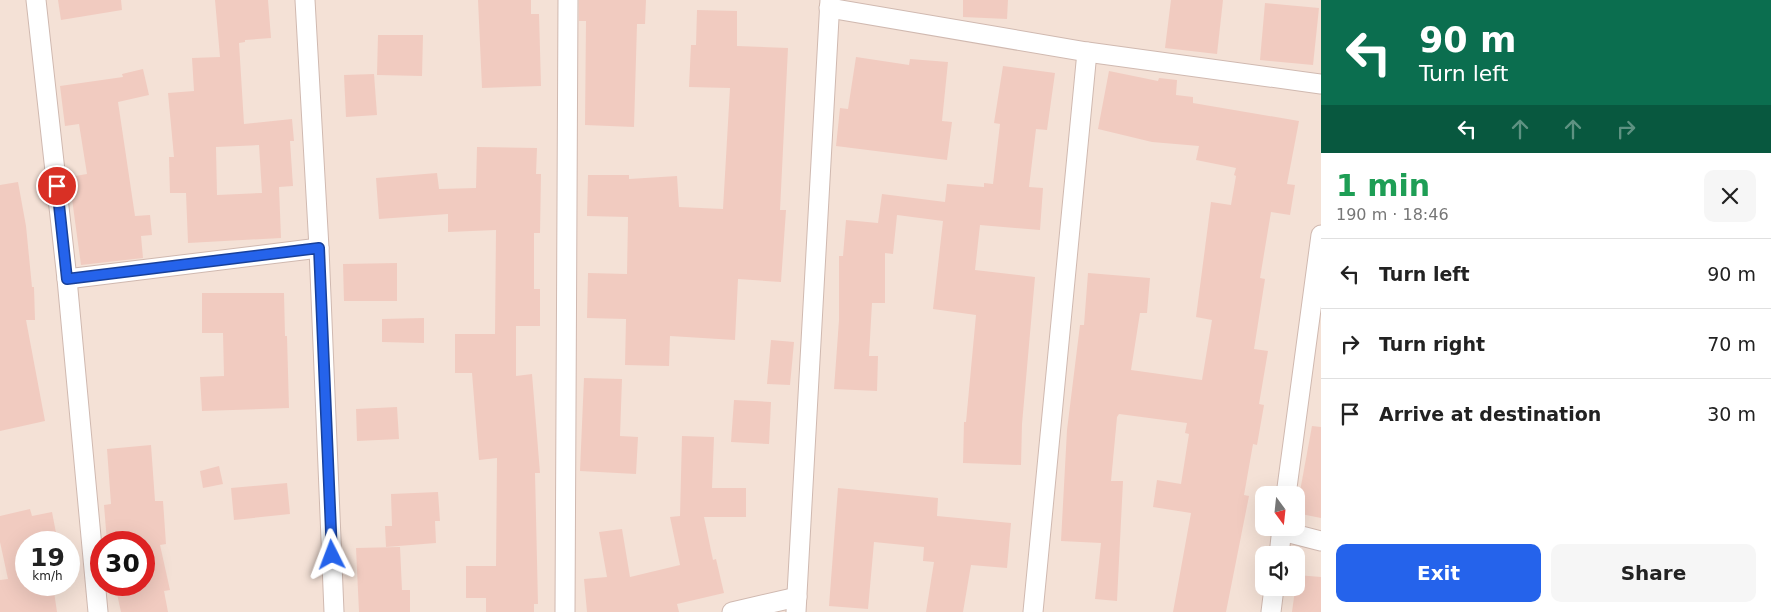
<!DOCTYPE html>
<html lang="en">
<head>
<meta charset="utf-8">
<style>
	:root { --surface:#fff; --page:#f6f6f6; --text:#222; --muted:#767676; --line:#e0e0e0; --accent:#2563eb }
	body { margin:0; font-family:"DejaVu Sans",sans-serif; background:var(--page); color:var(--text); height:100vh; display:flex; flex-direction:column; font-size:19px; white-space:nowrap }
	* { box-sizing:border-box; margin:0 }
	p { font-size:16px; color:var(--muted) }
	.icon { flex:none; width:28px; height:28px; fill:none; stroke:currentColor; stroke-width:2; stroke-linecap:round; stroke-linejoin:round }
	.map { position:relative; flex:1; overflow:hidden }
	.sheet { display:flex; flex-direction:column; background:var(--surface); width:450px }
	.sheet>* { flex:none }
	.top-card { background:#0b6e4f; color:#fff; overflow:hidden }
	.needle { width:32px; rotate:165deg }
	.tools { position:absolute; left:1255px; top:486px; display:grid; gap:10px }
	.tools a { display:grid; place-items:center; width:50px; height:50px; border-radius:10px; background:var(--surface); box-shadow:0 5px 20px #0002; font-size:25px }
	.speed { position:absolute; left:15px; top:531px; display:flex; gap:10px; font-size:25px; font-weight:700; text-align:center }
	.speed>* { display:grid; place-content:center; width:65px; height:65px; border-radius:50%; background:var(--surface); box-shadow:0 5px 20px #0002; line-height:1 }
	.speed small { font-size:12px; font-weight:400 }
	.speed .limit { border:8px solid #d22; background:#fff; color:#111 }
	.pin { position:absolute; display:grid; place-items:center; width:42px; height:42px; color:#fff; margin:-21px; border:2px solid #fff; border-radius:50%; box-shadow:0 1px 5px #0007 }
	.me { position:absolute; width:55px; margin:-28px; rotate:357deg; stroke-linejoin:round; filter:drop-shadow(0 0 4px #0008) }
	.turn { display:flex; align-items:center; gap:18px; height:105px; padding:0 15px; font-size:22px }
	.turn .icon { width:65px; height:65px; stroke-width:2.5 }
	.turn b { display:block; font-size:35px; line-height:42px }
	.lanes { display:flex; align-items:center; height:48px; padding:0 15px; background:#0003; justify-content:center; gap:25px; direction:ltr }
	.lanes .off { opacity:.35 }
	.round { display:grid; place-items:center; flex:none; width:52px; height:52px; border-radius:10px; background:var(--page) }
	.overview { display:flex; align-items:center; justify-content:space-between; height:85px; padding:0 15px }
	h1 { font-size:30px; font-weight:700; line-height:38px; color:#1e9e55 }
	.cta { display:flex; gap:10px; margin-top:auto; padding:10px 15px }
	.cta a { flex:1; height:58px; border-radius:10px; background:var(--accent); color:#fff; font-size:20px; font-weight:700; line-height:58px; text-align:center }
	.cta a+a { background:var(--page); color:var(--text) }
	ul { padding:0; list-style:none }
	li { display:flex; align-items:center; gap:15px; height:70px; padding:0 15px; border-top:1px solid var(--line) }
	li div { flex:1 }
	li b { display:block; font-size:19px }
	li em { font-style:normal }
	main { display:flex; flex:1; min-height:0 }
	.map>svg:first-child { display:block }
	.residential { fill:#f4e1d6; fill-rule:evenodd }
	.building { fill:#f1cbc0; fill-rule:evenodd }
	.lines { fill:none; stroke-linecap:round; stroke-linejoin:round }
	.street-casing { stroke:#d0b9b0; stroke-width:21 }
	.street { stroke:#fff; stroke-width:19 }
	.route-casing { stroke:#184099; stroke-width:12 }
	.route { stroke:#2563eb; stroke-width:9 }
</style>
</head>
<body>
<main>
<div class="map">
<svg width="1321" height="612" viewBox="0 0 1321 612">
	<rect width="100%" height="100%" fill="#fcf1e8"/>
	<!-- residential -->
	<path class="residential" d="M0,0H1321V612H0ZM1264,495H1296V528H1264ZM26,542H69V585H26ZM101,542H144V585H101ZM1264,555H1296V588H1264Z"/>
	<!-- building -->
	<g class="building">
		<polygon points="58,0 121,0 122,10 61,20"/>
		<path d="M215,0H268L271,38L245,40V42L239,43L244,124L292,119L294,141H290L293,186L279,187L281,238L188,243L186,193H170L169,157H174L168,93L194,91L192,58L220,57ZM259,145L262,193L217,195L216,147Z"/>
		<polygon points="478,0 531,0 531,14 539,14 541,86 482,88"/>
		<polygon points="579,0 646,0 645,24 637,24 634,127 585,125 586,21 579,21"/>
		<polygon points="963,0 1008,0 1007,19 963,17"/>
		<polygon points="1171,0 1223,0 1217,54 1165,48"/>
		<polygon points="1265,3 1319,8 1313,65 1260,60"/>
		<polygon points="697,10 737,11 737,46 788,48 780,210 786,210 781,282 738,279 735,340 670,336 669,366 625,365 626,319 587,318 588,273 627,274 628,217 587,216 588,175 629,175 629,179 677,176 679,207 723,209 730,88 689,87 691,45 696,45"/>
		<polygon points="378,35 423,35 422,76 377,75"/>
		<polygon points="856,57 909,65 910,59 948,62 942,121 952,122 947,160 836,146 840,108 848,109"/>
		<polygon points="1003,66 1055,73 1047,130 1036,129 1029,187 1043,188 1040,230 980,225 975,270 1035,277 1022,424 1021,465 963,463 964,422 966,422 976,315 933,309 943,221 897,215 893,254 885,253 885,303 872,303 869,356 878,356 877,391 834,389 839,320 839,256 843,256 846,220 878,223 882,194 945,202 947,184 984,187 984,183 993,184 1000,124 994,123"/>
		<polygon points="143,69 149,95 118,102 135,216 150,215 152,235 141,236 143,258 81,265 69,177 87,174 79,124 65,126 60,86 123,77 122,74"/>
		<polygon points="1109,71 1158,81 1159,78 1177,80 1176,95 1193,97 1193,103 1299,121 1287,184 1295,185 1290,215 1271,212 1260,278 1265,279 1254,349 1268,351 1259,404 1264,405 1257,445 1253,444 1244,495 1249,496 1226,612 1173,612 1191,513 1153,507 1157,480 1181,484 1189,434 1185,433 1187,423 1119,414 1117,417 1111,481 1123,481 1117,601 1095,599 1101,543 1061,541 1067,430 1080,325 1084,325 1088,273 1150,278 1147,313 1140,313 1131,370 1202,380 1212,320 1196,317 1211,202 1231,205 1236,176 1234,175 1236,168 1196,160 1199,146 1152,142 1098,129"/>
		<polygon points="374,74 377,115 346,117 344,75"/>
		<polygon points="477,147 537,148 536,174 541,174 540,233 534,233 534,289 540,289 540,326 516,326 516,376 532,374 540,473 535,473 538,604 534,604 534,612 486,612 486,598 466,598 466,566 496,566 497,458 479,460 472,373 455,373 455,334 495,334 496,230 448,232 448,214 379,219 376,178 437,173 439,189 476,188"/>
		<polygon points="18,182 26,226 32,287 34,287 35,320 26,320 45,421 0,431 0,185"/>
		<polygon points="397,263 397,301 344,301 343,264"/>
		<polygon points="202,293 284,293 285,336 287,336 289,408 202,411 200,377 224,376 223,333 202,333"/>
		<polygon points="424,318 424,343 382,342 382,319"/>
		<polygon points="771,340 794,342 790,385 767,384"/>
		<polygon points="584,378 622,379 620,436 638,437 636,474 580,471"/>
		<polygon points="734,400 771,402 769,444 731,442"/>
		<polygon points="397,407 399,439 357,441 356,409"/>
		<polygon points="1312,426 1321,427 1321,518 1296,513"/>
		<polygon points="682,436 714,437 712,488 746,488 746,517 704,517 713,560 716,559 724,593 677,604 679,612 587,612 584,579 607,577 599,532 622,529 630,577 680,565 670,517 680,516"/>
		<polygon points="151,445 155,501 163,501 166,544 160,545 170,590 164,591 168,612 121,612 115,585 144,585 144,542 107,542 104,505 111,504 107,449"/>
		<polygon points="219,466 223,484 203,488 200,471"/>
		<polygon points="287,483 290,514 234,520 231,488"/>
		<polygon points="838,488 938,498 937,516 1011,523 1007,568 971,565 963,612 926,612 934,562 923,561 924,547 874,542 868,609 829,606"/>
		<polygon points="438,492 440,521 435,521 436,543 386,547 385,526 392,526 391,494"/>
		<polygon points="30,509 32,516 52,512 57,538 51,540 51,542 26,542 26,585 53,585 57,612 0,612 0,580 8,579 0,542 0,516"/>
		<polygon points="400,547 402,590 410,590 410,612 359,612 356,548"/>
		<polygon points="1297,575 1321,577 1321,612 1292,612"/>
	</g>
	<g class="lines">
		<defs>
			<g id="street">
				<polyline points="36,0 67,279 98,612"/>
				<polyline points="305,0 319,248 334,612"/>
				<polyline points="829,8 1087,52 1321,84"/>
				<polyline points="67,279 319,248"/>
				<polyline points="1286,495 1321,235"/>
				<polyline points="1282,531 1321,541"/>
				<polyline points="1279,555 1282,528"/>
				<polyline points="565,612 568,0"/>
				<polyline points="732,612 797,597"/>
				<polyline points="796,612 830,0"/>
				<polyline points="1033,612 1087,52"/>
				<polyline points="1271,612 1274,588"/>
			</g>
		</defs>
		<!-- street casing -->
		<use href="#street" class="street-casing"/>
		<!-- street -->
		<use href="#street" class="street"/>
	</g>
	<g class="lines">
		<defs>
			<polyline id="route" points="57,186 67,279 319,248 332,555"/>
		</defs>
		<!-- route casing -->
		<use href="#route" class="route-casing"/>
		<!-- route -->
		<use href="#route" class="route"/>
	</g>
</svg>
<div class="tools">
<a><svg class="needle" viewBox="-14 -14 28 28"><path d="M0-13l5 13h-10z" fill="#e53935"/><path d="M0 13l5-13h-10z" fill="#767676"/></svg></a>
<a><svg class="icon" aria-label="sound" viewBox="0 0 24 24"><path d="M4 9h4l5-4v14l-5-4H4zM17 9q2 3 0 6"/></svg></a>
</div>
<div class="speed"><div>19<small>km/h</small></div><div class="limit">30</div></div>
<div class="pin" style="left:57px;top:186px;background:#d93025"><svg class="icon" aria-label="arrive" viewBox="0 0 24 24"><path d="M6 21V4h12l-3 4 3 4H6"/></svg></div>
<svg class="me" style="left:332px;top:555px" viewBox="-20 -20 40 40"><path d="M0-17L14 15 0 8-14 15z" fill="#2563eb" stroke="#fff" stroke-width="4"/></svg>
</div>
<section class="sheet">
<div class="top-card">
<div class="turn"><svg class="icon" aria-label="left" viewBox="0 0 24 24"><path d="M17 20v-9H6M10 6l-5 5 5 5"/></svg><div><b>90 m</b>Turn left</div></div>
<div class="lanes"><svg class="icon" aria-label="left" viewBox="0 0 24 24"><path d="M17 20v-9H6M10 6l-5 5 5 5"/></svg><svg class="icon off" aria-label="ahead" viewBox="0 0 24 24"><path d="M12 20V5M6 11l6-6 6 6"/></svg><svg class="icon off" aria-label="ahead" viewBox="0 0 24 24"><path d="M12 20V5M6 11l6-6 6 6"/></svg><svg class="icon off" aria-label="right" viewBox="0 0 24 24"><path d="M7 20v-9h11M14 6l5 5-5 5"/></svg></div>
</div>
<div class="overview"><div><h1>1 min</h1><p>190 m · 18:46</p></div><a class="round"><svg class="icon" aria-label="close" viewBox="0 0 24 24"><path d="M6 6l12 12M18 6L6 18"/></svg></a></div>
<ul>
<li><svg class="icon" aria-label="left" viewBox="0 0 24 24"><path d="M17 20v-9H6M10 6l-5 5 5 5"/></svg><div><b>Turn left</b></div><em>90 m</em></li>
<li><svg class="icon" aria-label="right" viewBox="0 0 24 24"><path d="M7 20v-9h11M14 6l5 5-5 5"/></svg><div><b>Turn right</b></div><em>70 m</em></li>
<li><svg class="icon" aria-label="arrive" viewBox="0 0 24 24"><path d="M6 21V4h12l-3 4 3 4H6"/></svg><div><b>Arrive at destination</b></div><em>30 m</em></li>
</ul>
<div class="cta"><a>Exit</a><a>Share</a></div>
</section>
</main>
</body>
</html>
